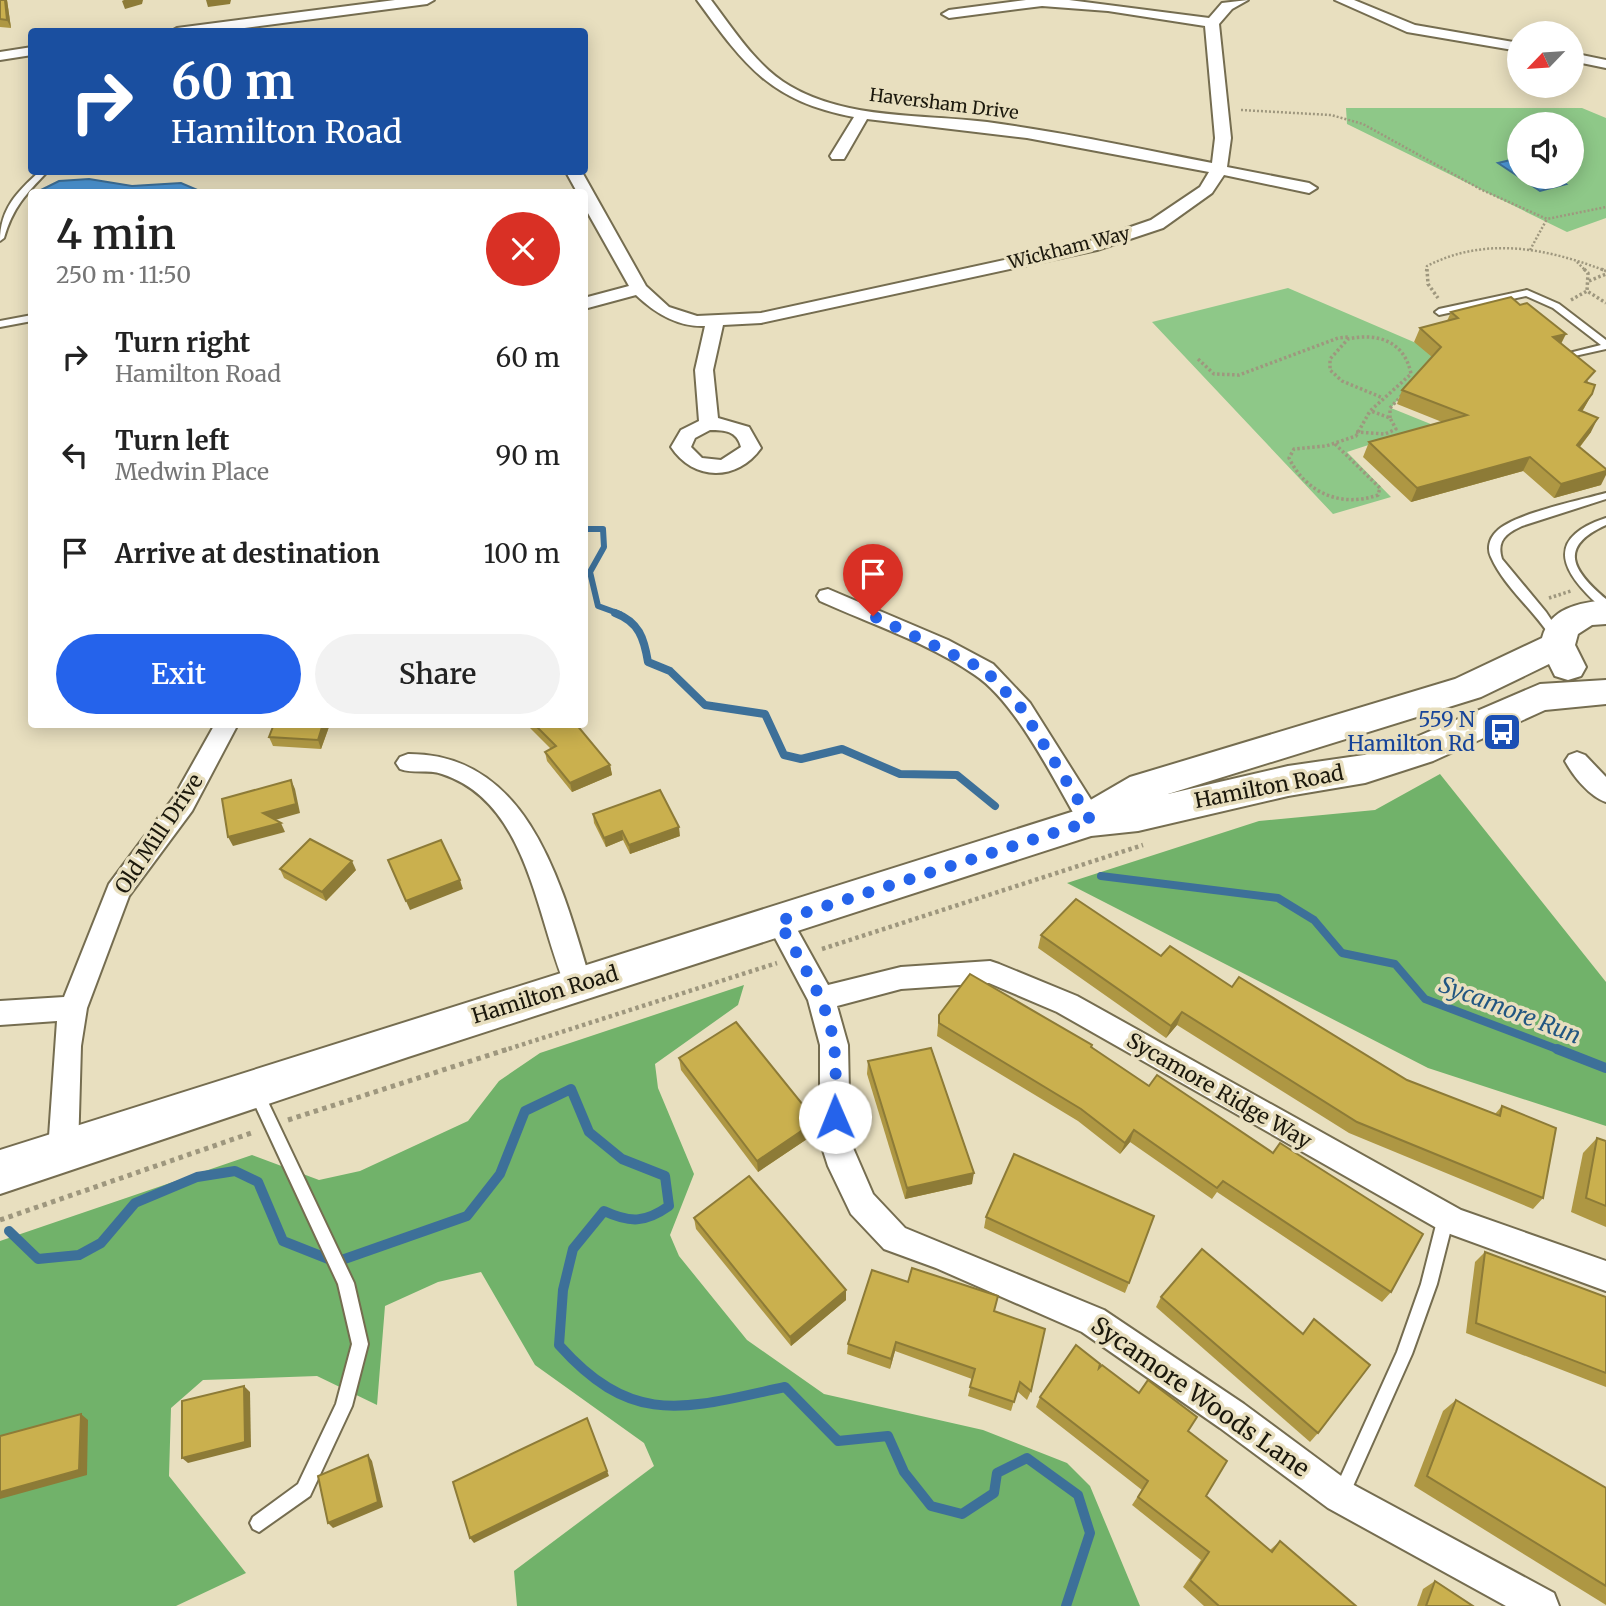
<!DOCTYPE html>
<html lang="en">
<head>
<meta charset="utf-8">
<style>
	:root { --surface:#fff; --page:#f2f2f2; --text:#222; --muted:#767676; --accent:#2563eb }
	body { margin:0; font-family:Merriweather,serif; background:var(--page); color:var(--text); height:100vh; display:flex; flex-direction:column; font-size:26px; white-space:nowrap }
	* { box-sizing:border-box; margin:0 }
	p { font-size:23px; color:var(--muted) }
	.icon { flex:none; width:38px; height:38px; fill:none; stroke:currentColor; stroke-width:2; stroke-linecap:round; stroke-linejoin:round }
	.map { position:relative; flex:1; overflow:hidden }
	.details { position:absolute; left:28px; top:189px; width:560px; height:539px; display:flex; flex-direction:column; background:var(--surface); border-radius:7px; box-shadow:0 4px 18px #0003 }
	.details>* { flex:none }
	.hud { position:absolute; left:28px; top:28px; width:560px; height:147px; border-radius:7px; box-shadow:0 4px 18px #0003; background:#1a4fa0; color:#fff; overflow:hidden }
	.needle { width:46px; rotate:245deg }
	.tools { position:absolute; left:1507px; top:21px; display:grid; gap:14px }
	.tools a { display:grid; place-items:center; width:77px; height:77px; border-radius:50%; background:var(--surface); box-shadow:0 4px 18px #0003; font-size:35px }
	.pin { position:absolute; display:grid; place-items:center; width:60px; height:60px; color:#fff; margin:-72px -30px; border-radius:50% 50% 50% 0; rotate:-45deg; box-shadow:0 0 7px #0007 }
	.pin .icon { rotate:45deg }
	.me { position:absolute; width:77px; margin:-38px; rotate:359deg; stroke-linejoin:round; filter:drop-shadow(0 0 5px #0008) }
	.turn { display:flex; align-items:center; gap:24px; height:147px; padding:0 28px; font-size:32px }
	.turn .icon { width:91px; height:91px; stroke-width:2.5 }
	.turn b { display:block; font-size:49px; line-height:60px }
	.round { display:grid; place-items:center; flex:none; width:74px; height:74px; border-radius:37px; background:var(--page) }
	.headline { display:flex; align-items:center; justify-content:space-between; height:119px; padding:0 28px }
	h1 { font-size:42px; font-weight:600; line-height:52px }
	.button { display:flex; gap:14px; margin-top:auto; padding:14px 28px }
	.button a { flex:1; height:80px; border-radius:42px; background:var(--accent); color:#fff; font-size:28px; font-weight:600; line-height:80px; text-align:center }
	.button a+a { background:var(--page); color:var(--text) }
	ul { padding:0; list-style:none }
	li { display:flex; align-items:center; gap:21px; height:98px; padding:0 28px }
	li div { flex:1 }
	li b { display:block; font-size:26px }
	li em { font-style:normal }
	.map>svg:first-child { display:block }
	.green { fill:#8ec888; fill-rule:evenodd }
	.forest { fill:#71b26a }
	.water { fill:#4c96d6; stroke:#3d7099; stroke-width:2 }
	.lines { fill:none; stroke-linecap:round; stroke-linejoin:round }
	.stream-far2 { stroke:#3d7099; stroke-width:6 }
	.stream-far1 { stroke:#3d7099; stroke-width:8 }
	.stream { stroke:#3d7099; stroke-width:10 }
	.lane-casing { stroke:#756d50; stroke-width:4 }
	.street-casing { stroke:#756d50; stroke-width:4 }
	.primary-casing { stroke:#756d50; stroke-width:4 }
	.path-far3 { stroke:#9e977e; stroke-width:2.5; stroke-dasharray:2 2; stroke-linecap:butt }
	.path-far2 { stroke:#9e977e; stroke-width:3.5; stroke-dasharray:2.5 2.5; stroke-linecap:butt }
	.path-far1 { stroke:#9e977e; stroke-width:4.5; stroke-dasharray:3.5 3.5; stroke-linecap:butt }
	.path { stroke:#9e977e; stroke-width:5; stroke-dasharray:4.5 4.5; stroke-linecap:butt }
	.lane { fill:#fff; fill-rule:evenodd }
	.street { fill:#fff; fill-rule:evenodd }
	.primary { fill:#fff; fill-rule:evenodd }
	.wall { fill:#ae9743 }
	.shaded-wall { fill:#8d7b37 }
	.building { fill:#cab04e; stroke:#8d7b37; stroke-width:2 }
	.route { stroke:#2563eb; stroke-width:12; stroke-dasharray:0 21.6 }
	.labels { text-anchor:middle; stroke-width:7; stroke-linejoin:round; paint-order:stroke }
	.far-street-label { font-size:18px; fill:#1b180c; stroke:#e8dfbf }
	.transit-label { font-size:21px; fill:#164399; stroke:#e8dfbf; text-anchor:end }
	.street-label { font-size:21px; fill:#1b180c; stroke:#e8dfbf }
	.water-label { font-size:23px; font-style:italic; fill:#225681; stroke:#e8dfbf }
	.near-street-label { font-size:24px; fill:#1b180c; stroke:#e8dfbf }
</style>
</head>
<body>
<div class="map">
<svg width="1606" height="1606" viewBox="0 0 1606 1606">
	<rect width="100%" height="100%" fill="#e8dfbf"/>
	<!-- green -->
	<g class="green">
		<path d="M1346,108H1582L1606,118V218L1567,232L1347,124ZM1519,124H1572V177H1519Z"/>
		<polygon points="1288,288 1437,352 1391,408 1443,429 1396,436 1347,452 1391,497 1333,514 1152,322"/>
	</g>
	<!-- forest -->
	<g class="forest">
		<polygon points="1440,774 1606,982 1606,1126 1428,1068 1067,883 1259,821 1375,810"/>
		<polygon points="744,985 738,1005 655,1064 658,1088 694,1174 670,1235 679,1256 747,1340 824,1394 983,1430 1067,1463 1090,1486 1140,1606 517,1606 514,1571 654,1466 644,1443 535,1365 481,1272 438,1282 385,1306 377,1405 317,1376 203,1380 171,1408 169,1476 246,1573 176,1606 0,1606 0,1241 252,1155 319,1180 360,1171 468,1121 499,1081 540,1053"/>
	</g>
	<!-- water -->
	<g class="water">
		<polygon points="1519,158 1519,177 1555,177 1566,184 1540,191 1498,163"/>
		<polygon points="89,179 132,186 181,183 202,192 37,192 59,181"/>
	</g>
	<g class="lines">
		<!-- stream-far2 -->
		<polyline class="stream-far2" points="584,529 603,529 604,547 590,572 598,606 620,614"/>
		<!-- stream-far1 -->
		<g class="stream-far1">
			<path d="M615,613C639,622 644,638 648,662L670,671L705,705L765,714L784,755L801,759L842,749L900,774L957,775L995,806"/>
			<polyline points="1101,876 1278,898 1314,920 1342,953 1395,964 1425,999 1562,1051"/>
		</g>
		<!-- stream -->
		<g class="stream">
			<polyline points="1557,1049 1606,1068"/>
			<path d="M9,1231L38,1259L79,1255L101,1243L135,1203L197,1177L235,1171L258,1182L283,1241L336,1262L467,1216L500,1174L525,1111L571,1089L589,1132L622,1159L665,1176L669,1206C645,1223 630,1223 604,1211L573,1249L563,1290L559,1345C634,1429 686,1408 785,1387L838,1441L888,1436L904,1472L931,1506L962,1514L994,1493L997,1473L1027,1458L1078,1495L1090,1533L1066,1606"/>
		</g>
		<defs>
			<g id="lane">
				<path d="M39,172H47C26,194 13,207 4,238L0,241C0,209 17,192 39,172Z"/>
				<polygon points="1527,290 1559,304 1606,340 1606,349 1561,359 1561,355 1601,345 1553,308 1526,296 1439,315 1435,312 1439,309"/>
				<polygon points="32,315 32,321 0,327 0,321"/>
				<path d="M1606,493V499L1522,526C1507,533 1496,540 1502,559L1546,612L1562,636L1556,640L1552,639C1535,611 1504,587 1491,557C1487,549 1489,539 1496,532C1512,514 1581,500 1606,493Z"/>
				<path d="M1606,518V525C1557,547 1573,571 1606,599V609L1602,608C1563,574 1542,539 1606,518Z"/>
				<polygon points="255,1084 260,1085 354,1283 368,1344 352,1406 310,1496 259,1532 253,1529 250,1523 253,1517 298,1484 336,1404 352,1344 338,1284 248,1090 250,1085"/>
				<polygon points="1446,1210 1451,1212 1454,1217 1437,1284 1412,1354 1346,1502 1340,1504 1334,1502 1332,1496 1397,1352 1421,1284 1438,1217 1441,1212"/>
			</g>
			<g id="street">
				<polygon points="395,0 434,0 427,4 214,32 170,32 177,28"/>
				<path d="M697,0H711C734,30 756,66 790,86C848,120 922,114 987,122C1062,132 1137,148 1212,163L1215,138L1205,26L1108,11L1042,6L949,18L942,14L949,10L1026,0H1069L1209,18L1222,3L1248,0L1232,9L1219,24L1231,138L1227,167L1309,183L1317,188L1309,193L1224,175L1212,193L1163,228L1097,250L761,323L723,325L713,370L718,418L749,427L761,448C737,482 693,481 671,447L681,430L699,421L695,370L705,326C677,327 655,313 636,295L584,309V298L629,286L584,206V192H577L566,172H582L646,286L669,307L697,316L761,313L1087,242L1151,220L1200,187L1209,172L1027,138L867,119L844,159H832L830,156L854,117C770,101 745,66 697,0ZM710,430C725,430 737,431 741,447L721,460L702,458L691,447L695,438Z"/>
				<polygon points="1335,0 1354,0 1415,25 1519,43 1519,51 1407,32"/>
				<polygon points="32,47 32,55 0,60 0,52"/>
				<polygon points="1572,53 1606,60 1606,68 1572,61"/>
				<path d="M828,589L948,640L993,664L1030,703L1100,814L1103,821L1100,828L1091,831L1082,828C1056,784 1017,703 975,675C929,643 871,624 820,601L817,596L820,591Z"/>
				<polygon points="215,724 238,724 192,811 129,896 87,1008 81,1046 78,1151 73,1161 63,1165 53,1161 48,1151 57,1021 0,1025 0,1001 64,997 109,884 174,797"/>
				<path d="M1577,752L1585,755L1606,777V802C1590,797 1573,776 1565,761L1569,755Z"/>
				<path d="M408,754C531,753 563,890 592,986L589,994L579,998L569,994C536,924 531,803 442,774C428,769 413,774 400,769L396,763L400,757Z"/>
				<polygon points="779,910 788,913 828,985 901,967 990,961 999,964 1077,996 1461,1210 1606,1261 1606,1291 1442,1231 1057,1012 989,983 901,989 837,1006 848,1045 850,1141 873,1194 905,1228 1104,1310 1244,1404 1352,1484 1554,1593 1559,1606 1506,1606 1328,1508 1220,1428 1082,1332 936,1268 884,1249 851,1214 828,1166 820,1141 820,1045 808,1000 766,921 770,913"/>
			</g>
			<path id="primary" d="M1606,600V624L1592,625L1578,634L1575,645L1586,667L1581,676L1568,680L1555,676L1549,664L1481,697L1168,794L1288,766L1364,755L1407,741L1540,684L1606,680V704L1545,710L1433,761L1365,783L1288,796L1138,831L1091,836L408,1057L0,1194V1150L1084,808L1087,802L1130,777L1455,679L1542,638C1550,608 1578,603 1606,600Z"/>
		</defs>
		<!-- lane casing -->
		<use href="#lane" class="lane-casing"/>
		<!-- street casing -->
		<use href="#street" class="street-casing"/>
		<!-- primary casing -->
		<use href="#primary" class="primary-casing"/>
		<!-- path-far3 -->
		<g class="path-far3">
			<polyline points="1241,110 1331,115 1363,124 1482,190 1547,219 1606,207"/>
			<polyline points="1530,250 1547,219"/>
			<polyline points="1577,262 1586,271"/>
			<path d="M1426,271L1427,266C1486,236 1546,248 1606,271"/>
		</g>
		<!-- path-far2 -->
		<g class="path-far2">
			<polyline points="1427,269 1428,284 1438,298"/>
			<polyline points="1584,269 1588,273 1587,291"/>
			<polyline points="1601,269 1606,271"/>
			<polyline points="1589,281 1606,274"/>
			<polyline points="1571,300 1587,291 1606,303"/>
			<polyline points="1198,359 1214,374 1239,375 1338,338 1349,337"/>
			<polyline points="1390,418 1390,408 1402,395"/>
			<polyline points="1356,432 1385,434 1396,429 1390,418 1371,411"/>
			<path d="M1335,444L1380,488L1378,495C1341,508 1306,493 1289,458L1294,449L1326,446L1356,436L1370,411L1411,374C1405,342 1378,332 1348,339L1330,359V370L1342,381L1383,398"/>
			<polyline points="1549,598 1571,591"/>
		</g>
		<!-- path-far1 -->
		<g class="path-far1">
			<polyline points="822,949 1143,845"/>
			<polyline points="502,1051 777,963"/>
		</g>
		<!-- path -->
		<g class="path">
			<polyline points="288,1120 508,1049"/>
			<polyline points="0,1220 254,1132"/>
		</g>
		<!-- lane -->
		<use href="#lane" class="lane"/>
		<!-- street -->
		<use href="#street" class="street"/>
		<!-- primary -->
		<use href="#primary" class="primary"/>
	</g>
	<!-- wall -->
	<g class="wall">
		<polygon points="0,0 7,0 11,28 0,27"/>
		<polygon points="1451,312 1561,344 1589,383 1592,394 1582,412 1591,432 1580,447 1601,485 1554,498 1523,471 1411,502 1363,457 1369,442 1442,422 1397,404 1402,390 1432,357 1414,342 1420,328 1447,321"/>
		<polygon points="274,724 330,724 321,749 273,746 269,737"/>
		<polygon points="526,724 576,724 610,765 612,775 572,792 547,761 545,752 551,749"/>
		<polygon points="593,814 680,836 630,854 623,840 606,847 594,823"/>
		<polygon points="280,869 356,870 326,901 284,878"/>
		<polygon points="1041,935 1161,956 1232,987 1407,1080 1495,1114 1502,1106 1543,1198 1533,1209 1349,1133 1177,1025 1166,1038 1038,948"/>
		<polygon points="939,1015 1092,1045 1091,1047 1391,1292 1382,1302 1217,1192 1212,1199 1130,1142 1120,1154 1078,1121 937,1036"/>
		<polygon points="679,1058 816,1133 758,1172 681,1070"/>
		<polygon points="868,1061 972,1184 905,1199 867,1074"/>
		<polygon points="1597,1138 1606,1141 1606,1227 1571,1212 1583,1153"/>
		<polygon points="986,1217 1129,1283 1125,1293 984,1228"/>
		<polygon points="694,1218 846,1300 791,1346 696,1229"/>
		<polygon points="1485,1252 1606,1297 1606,1387 1466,1333 1475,1262"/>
		<polygon points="1161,1297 1318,1433 1310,1442 1156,1307"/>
		<polygon points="994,1311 1031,1391 1027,1400 1017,1391 1011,1411 968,1396 972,1379 895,1351 890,1369 847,1354 848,1344"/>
		<polygon points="1099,1368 1188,1431 1206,1496 1270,1550 1280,1541 1356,1606 1204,1606 1183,1587 1201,1560 1132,1505 1142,1490 1036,1407 1040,1397"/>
		<polygon points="1456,1400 1606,1488 1606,1605 1414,1486 1443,1411"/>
		<polygon points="1435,1581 1473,1606 1417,1606 1423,1589"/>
	</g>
	<!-- shaded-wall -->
	<g class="shaded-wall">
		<polygon points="5,0 7,0 11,28 7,20"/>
		<polygon points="124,0 143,0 142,4 125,9 122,1"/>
		<polygon points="206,0 231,0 230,4 208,7"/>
		<polygon points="1566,334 1559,348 1553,337"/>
		<polygon points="1592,394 1584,408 1572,425 1579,410"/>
		<polygon points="1598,418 1591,432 1570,459 1577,445"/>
		<polygon points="1530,457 1523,471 1411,502 1417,488"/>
		<polygon points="1606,471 1606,475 1601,485 1554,498 1561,484"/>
		<polygon points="323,724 330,724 321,749 318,740"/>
		<polygon points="610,765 612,775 572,792 570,783"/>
		<polygon points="291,780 295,789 300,813 268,822 263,813"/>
		<polygon points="281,823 285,832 233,846 228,837"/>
		<polygon points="679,827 680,836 630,854 629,845"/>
		<polygon points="622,831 623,840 606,847 604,838"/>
		<polygon points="352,861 356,870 326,901 322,892"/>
		<polygon points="460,880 463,889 410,910 406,901"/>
		<polygon points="1182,1012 1177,1025 1166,1038 1171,1026"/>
		<polygon points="816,1121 816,1133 758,1172 757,1161"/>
		<polygon points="1134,1130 1130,1142 1120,1154 1125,1143"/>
		<polygon points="974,1173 972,1184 905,1199 907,1188"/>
		<polygon points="846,1290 846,1300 791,1346 790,1337"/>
		<polygon points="896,1342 895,1351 890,1369 891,1359"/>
		<polygon points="244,1386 250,1392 251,1447 188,1463 182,1458"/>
		<polygon points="81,1414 88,1420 87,1475 0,1499 0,1492"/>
		<polygon points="587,1418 609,1476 474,1543 470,1538"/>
		<polygon points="368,1455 372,1461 383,1507 333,1528 328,1523"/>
	</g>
	<!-- building -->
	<g class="building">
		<polygon points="0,0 5,0 7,20 0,19"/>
		<polygon points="1511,297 1520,305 1527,303 1566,334 1553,337 1595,371 1585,382 1595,385 1592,394 1579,410 1598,418 1577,445 1606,469 1606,471 1561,484 1530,457 1417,488 1369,442 1467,415 1402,390 1441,347 1420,328 1458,318 1451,312"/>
		<polygon points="274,724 323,724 318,740 269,737"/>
		<polygon points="534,724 576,724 610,765 570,783 545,752 556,746"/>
		<polygon points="291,780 296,804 263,813 281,823 228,837 222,799"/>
		<polygon points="660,790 679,827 629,845 622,831 604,838 593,814"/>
		<polygon points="310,839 352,861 322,892 280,869"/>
		<polygon points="441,840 460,880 406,901 388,860"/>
		<polygon points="1076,899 1161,956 1170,946 1232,987 1239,977 1407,1080 1500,1116 1502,1106 1556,1128 1543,1198 1357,1122 1182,1012 1171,1026 1041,935"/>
		<polygon points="970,974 1092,1045 1091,1047 1149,1086 1157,1075 1273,1153 1280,1143 1423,1234 1391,1292 1223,1181 1217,1188 1134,1130 1125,1143 1081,1109 939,1023 939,1015"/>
		<polygon points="736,1022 816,1121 757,1161 679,1058"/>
		<polygon points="931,1048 974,1173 907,1188 868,1061"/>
		<polygon points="1597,1138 1606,1141 1606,1206 1586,1198"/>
		<polygon points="1014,1154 1154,1216 1129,1283 986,1217"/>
		<polygon points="749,1176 846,1290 790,1337 694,1218"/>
		<polygon points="1202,1249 1303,1334 1314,1319 1370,1365 1318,1433 1161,1297"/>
		<polygon points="1485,1252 1606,1297 1606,1373 1476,1323"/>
		<polygon points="912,1268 998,1296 994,1311 1045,1329 1031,1391 1020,1382 1014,1402 970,1387 975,1369 896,1342 891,1359 848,1344 872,1270 908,1282"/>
		<polygon points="1076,1345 1100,1364 1099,1368 1102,1365 1139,1393 1148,1380 1197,1417 1188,1431 1227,1461 1206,1496 1272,1552 1280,1541 1356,1606 1219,1606 1190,1580 1209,1552 1138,1497 1148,1481 1040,1397"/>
		<polygon points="244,1386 245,1442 182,1458 182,1401"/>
		<polygon points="1456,1400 1606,1488 1606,1586 1427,1476"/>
		<polygon points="81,1414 79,1470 0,1492 0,1436"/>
		<polygon points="587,1418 607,1471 470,1538 453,1482"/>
		<polygon points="368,1455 378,1502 328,1523 318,1476"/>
		<polygon points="1435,1581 1473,1606 1426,1606"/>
	</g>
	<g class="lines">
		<!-- route -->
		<path class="route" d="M835,1117C835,1094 837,1069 834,1046C829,1001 799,961 779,921L1091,821L1022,709L985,670L873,616"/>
	</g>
	<!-- icons -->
	<defs>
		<symbol id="bus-square" viewBox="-11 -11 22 22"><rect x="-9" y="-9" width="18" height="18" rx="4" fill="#1a4fb4" stroke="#e8dfbf"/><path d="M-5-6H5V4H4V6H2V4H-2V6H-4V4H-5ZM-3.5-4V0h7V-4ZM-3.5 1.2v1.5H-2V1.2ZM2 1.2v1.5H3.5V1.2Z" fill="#fff"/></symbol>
	</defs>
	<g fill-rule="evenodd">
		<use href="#bus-square" x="1480" y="710" width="44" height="44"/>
	</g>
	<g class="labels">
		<!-- far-street labels -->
		<g class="far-street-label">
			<text transform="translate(944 104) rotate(7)" y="6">Haversham Drive</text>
			<text transform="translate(1069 248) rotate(-14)" y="6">Wickham Way</text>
		</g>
		<!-- transit labels -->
		<g class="transit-label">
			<text x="1475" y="727">559 N<tspan x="1475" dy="24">Hamilton Rd</tspan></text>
		</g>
		<!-- street labels -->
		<g class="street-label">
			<text transform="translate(1269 787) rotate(-11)" y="7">Hamilton Road</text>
			<text transform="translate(159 834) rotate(-56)" y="7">Old Mill Drive</text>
			<text transform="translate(545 995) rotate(-17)" y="7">Hamilton Road</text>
			<text transform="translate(1219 1091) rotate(30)" y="7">Sycamore Ridge Way</text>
		</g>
		<!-- water labels -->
		<g class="water-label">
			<text transform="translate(1510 1010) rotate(21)" y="8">Sycamore Run</text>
		</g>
		<!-- near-street labels -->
		<g class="near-street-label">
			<text transform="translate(1200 1397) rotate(35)" y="8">Sycamore Woods Lane</text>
		</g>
	</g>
</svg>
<div class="tools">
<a><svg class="needle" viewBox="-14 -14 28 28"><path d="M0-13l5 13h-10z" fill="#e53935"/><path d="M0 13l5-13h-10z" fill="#767676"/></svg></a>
<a><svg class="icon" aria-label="sound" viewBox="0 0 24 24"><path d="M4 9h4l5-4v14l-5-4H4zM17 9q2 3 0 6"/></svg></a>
</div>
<div class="pin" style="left:873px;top:616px;background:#d93025"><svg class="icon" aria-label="arrive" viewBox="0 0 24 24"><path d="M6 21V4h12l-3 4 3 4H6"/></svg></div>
<svg class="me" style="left:835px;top:1117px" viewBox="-20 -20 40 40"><circle r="19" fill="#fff"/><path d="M0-13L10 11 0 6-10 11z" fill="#2563eb"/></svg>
<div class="hud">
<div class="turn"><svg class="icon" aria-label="right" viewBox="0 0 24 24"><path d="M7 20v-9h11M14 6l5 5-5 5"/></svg><div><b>60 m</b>Hamilton Road</div></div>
</div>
<section class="details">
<div class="headline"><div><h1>4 min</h1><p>250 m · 11:50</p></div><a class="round" style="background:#d93025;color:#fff"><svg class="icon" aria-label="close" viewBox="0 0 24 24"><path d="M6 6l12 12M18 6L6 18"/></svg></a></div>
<ul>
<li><svg class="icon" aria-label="right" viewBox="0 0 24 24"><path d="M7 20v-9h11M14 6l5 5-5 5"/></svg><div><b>Turn right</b><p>Hamilton Road</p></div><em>60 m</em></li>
<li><svg class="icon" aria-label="left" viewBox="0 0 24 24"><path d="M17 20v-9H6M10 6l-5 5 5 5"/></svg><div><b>Turn left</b><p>Medwin Place</p></div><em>90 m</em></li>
<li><svg class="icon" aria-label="arrive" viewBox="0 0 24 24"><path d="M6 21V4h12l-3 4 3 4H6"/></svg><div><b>Arrive at destination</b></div><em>100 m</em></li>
</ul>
<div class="button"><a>Exit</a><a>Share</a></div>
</section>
</div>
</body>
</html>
